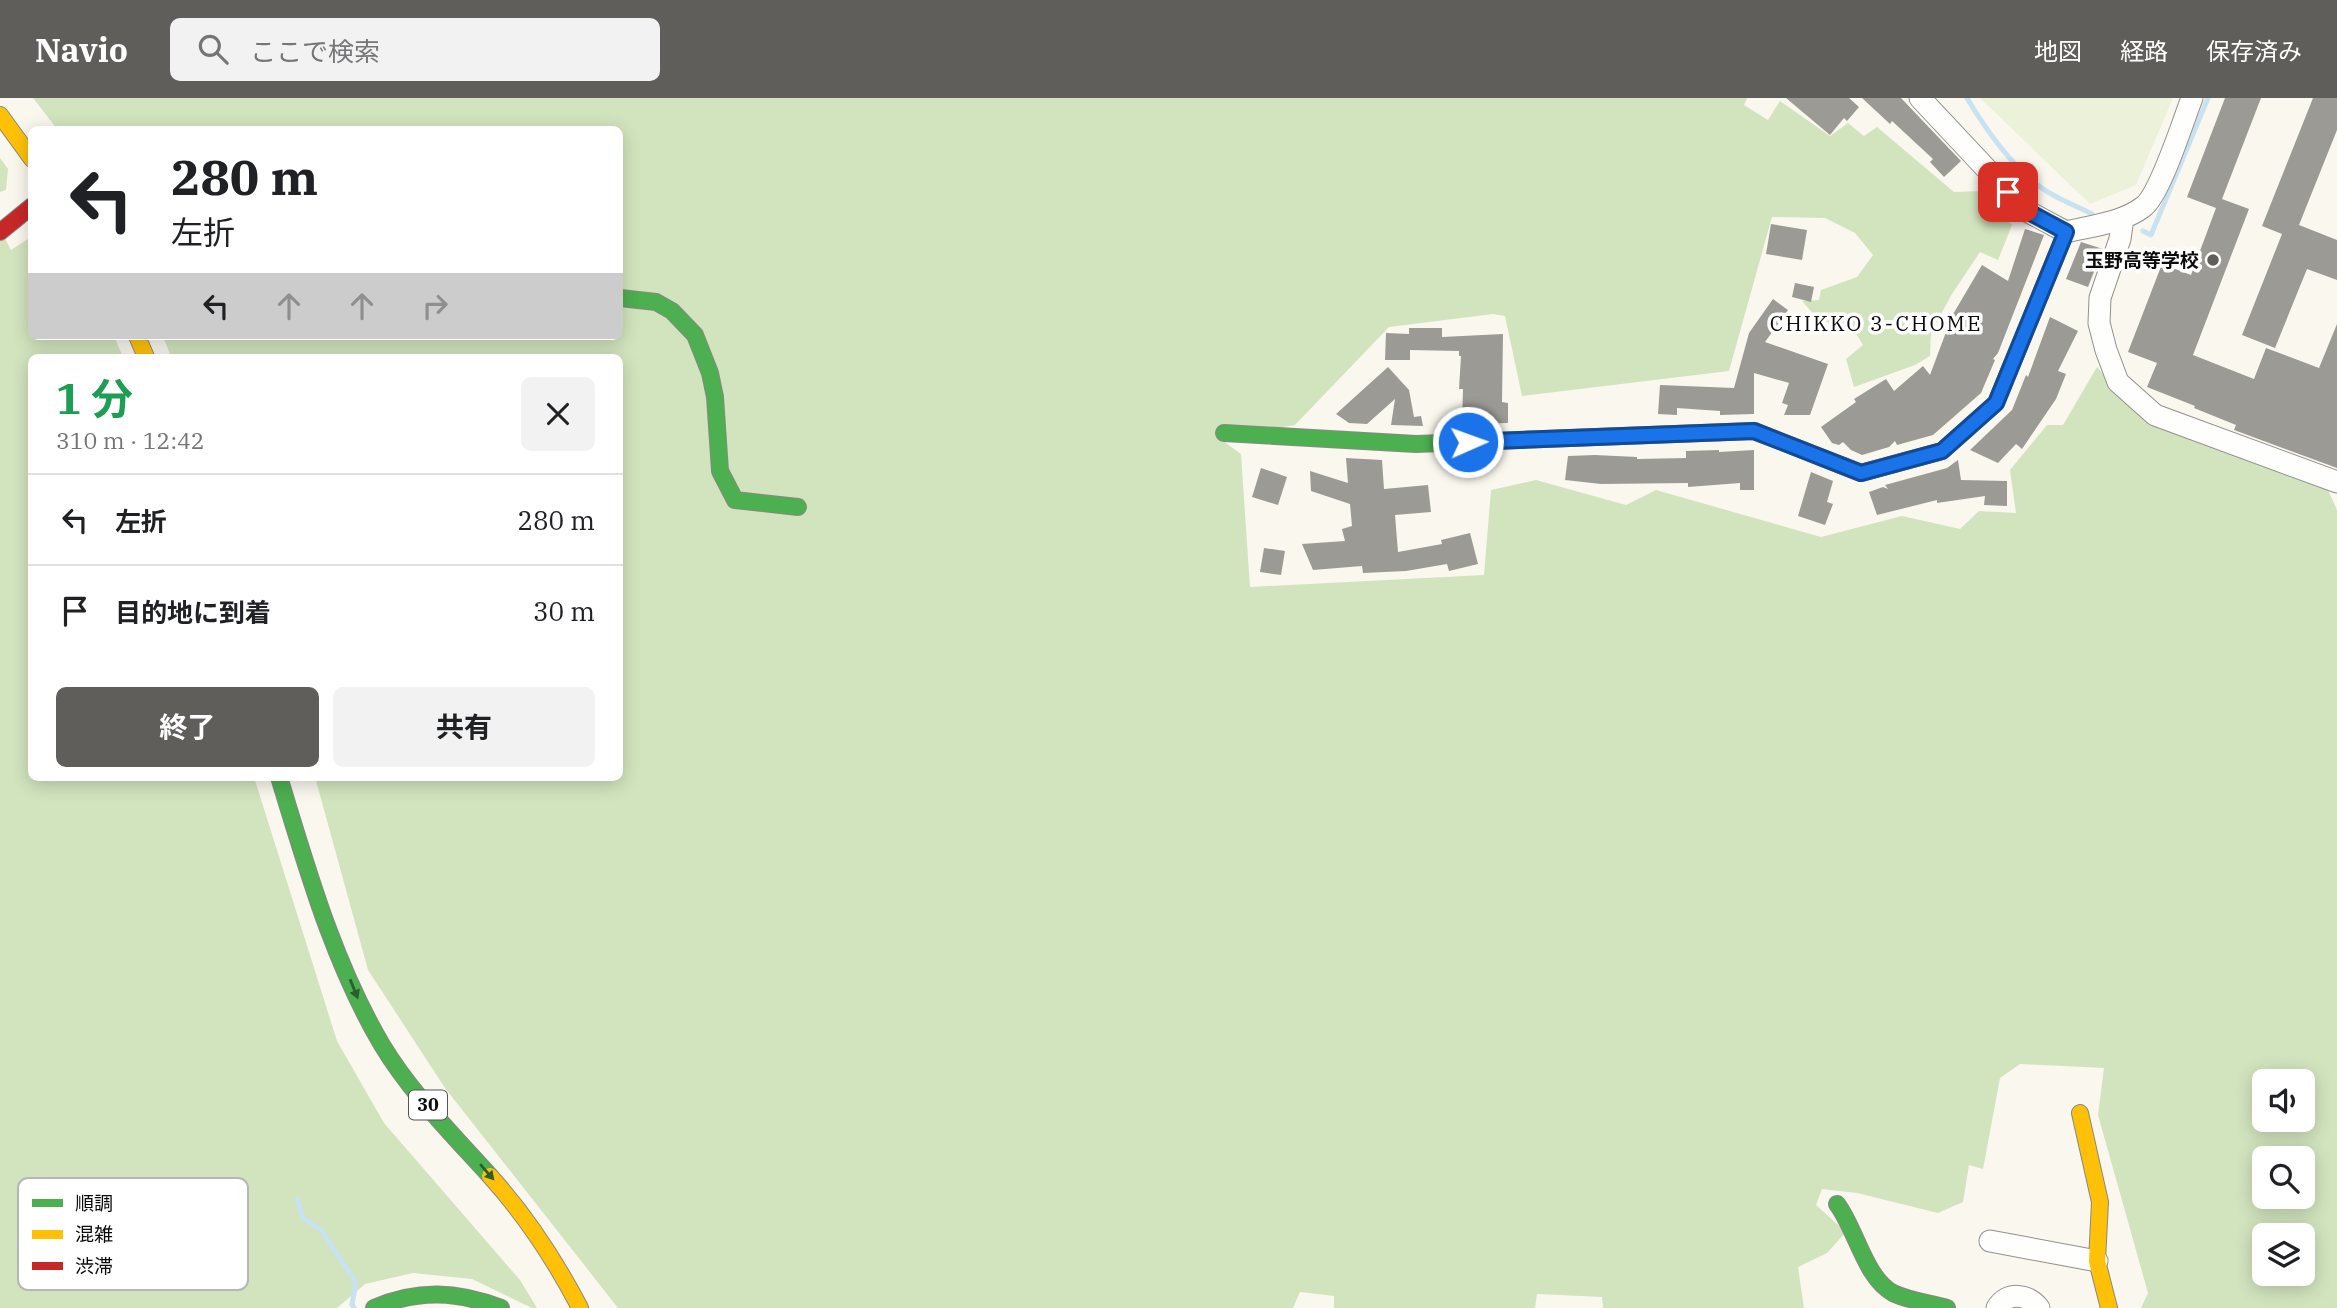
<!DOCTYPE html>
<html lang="ja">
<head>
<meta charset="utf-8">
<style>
	:root { --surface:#fff; --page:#f2f2f2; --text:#202124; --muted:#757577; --line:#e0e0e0; --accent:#5f5e5a }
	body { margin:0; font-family:"IBM Plex Serif","Noto Sans JP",serif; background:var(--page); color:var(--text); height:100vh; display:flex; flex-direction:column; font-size:26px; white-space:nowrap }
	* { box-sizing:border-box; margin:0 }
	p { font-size:23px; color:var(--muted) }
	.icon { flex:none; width:38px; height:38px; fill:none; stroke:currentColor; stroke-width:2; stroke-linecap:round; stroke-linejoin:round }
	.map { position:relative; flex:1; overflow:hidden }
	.sheet { position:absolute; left:28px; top:256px; width:595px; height:427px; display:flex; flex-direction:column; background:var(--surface); border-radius:10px; box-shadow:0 4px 18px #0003 }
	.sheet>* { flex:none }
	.top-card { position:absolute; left:28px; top:28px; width:595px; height:214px; border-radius:10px; box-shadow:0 4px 18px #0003; background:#fff; color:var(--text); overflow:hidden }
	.buttons { position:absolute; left:2252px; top:971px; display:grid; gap:14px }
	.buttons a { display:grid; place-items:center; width:63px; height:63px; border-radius:10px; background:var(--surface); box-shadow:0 4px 18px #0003; font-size:35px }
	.pin { position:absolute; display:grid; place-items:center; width:60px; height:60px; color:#fff; margin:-30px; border-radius:14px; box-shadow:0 4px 10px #0006 }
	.me { position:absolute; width:77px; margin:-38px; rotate:88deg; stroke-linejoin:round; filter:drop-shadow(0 0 5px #0008) }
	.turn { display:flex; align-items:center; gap:24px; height:147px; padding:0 28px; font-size:32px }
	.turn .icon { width:91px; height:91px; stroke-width:2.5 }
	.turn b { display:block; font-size:49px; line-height:60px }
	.lanes { display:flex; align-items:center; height:66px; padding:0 28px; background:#0003; justify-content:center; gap:35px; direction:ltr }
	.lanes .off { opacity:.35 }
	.round { display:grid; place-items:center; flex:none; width:74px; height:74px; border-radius:10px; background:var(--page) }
	.overview { display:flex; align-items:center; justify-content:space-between; height:119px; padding:0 28px }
	h1 { font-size:42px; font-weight:700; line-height:52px; color:#1e9e55 }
	.primary-button { display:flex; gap:14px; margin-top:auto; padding:14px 28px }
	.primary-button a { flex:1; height:80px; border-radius:10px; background:var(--accent); color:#fff; font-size:28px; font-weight:700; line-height:80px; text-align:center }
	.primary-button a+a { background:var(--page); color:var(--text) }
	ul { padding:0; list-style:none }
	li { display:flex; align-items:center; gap:21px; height:91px; padding:0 28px; border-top:2px solid var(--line) }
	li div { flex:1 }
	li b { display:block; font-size:26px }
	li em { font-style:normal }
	header { display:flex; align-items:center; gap:42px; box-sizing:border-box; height:98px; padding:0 35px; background:var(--accent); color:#fff }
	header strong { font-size:33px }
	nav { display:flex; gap:38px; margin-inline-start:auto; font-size:24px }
	.search { width:490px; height:63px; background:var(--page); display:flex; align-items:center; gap:18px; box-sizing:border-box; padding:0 24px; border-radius:10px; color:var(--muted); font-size:26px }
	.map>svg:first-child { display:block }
	.forest { fill:#d2e4be; fill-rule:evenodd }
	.pitch { fill:#ebf2d9 }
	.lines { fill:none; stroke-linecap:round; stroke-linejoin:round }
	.stream { stroke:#c8e2f1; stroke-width:5 }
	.building { fill:#9c9a95 }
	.street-casing { stroke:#93918d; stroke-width:23 }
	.fast-casing { stroke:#898884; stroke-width:18 }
	.slow-casing { stroke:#898884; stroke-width:18 }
	.jam-casing { stroke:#898884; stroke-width:18 }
	.street { stroke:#fefefc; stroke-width:21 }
	.fast { stroke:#4caf50; stroke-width:16 }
	.slow { stroke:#ffc107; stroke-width:16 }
	.jam { stroke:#c62828; stroke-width:16 }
	.oneway { fill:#2c5d2e }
	.route-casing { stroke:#114b97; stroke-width:18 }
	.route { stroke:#1a73e8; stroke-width:12 }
	.poi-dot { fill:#5f5e5a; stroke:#fff; stroke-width:2.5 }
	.labels { text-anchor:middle; stroke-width:7; stroke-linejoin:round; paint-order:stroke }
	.shield { fill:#fff; stroke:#545454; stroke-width:2 }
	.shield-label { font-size:18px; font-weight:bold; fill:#0b0b0b }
	.poi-label { font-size:19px; font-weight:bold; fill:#0b0b0b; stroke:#fff; text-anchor:end }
	.neighbourhood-label { font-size:21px; letter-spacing:2px; fill:#0b0b0b; stroke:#fff }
	.key { fill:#fff; stroke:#b6b6b6; stroke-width:2 }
	.key-label { font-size:19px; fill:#0b0b0b }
</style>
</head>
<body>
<header>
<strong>Navio</strong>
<div class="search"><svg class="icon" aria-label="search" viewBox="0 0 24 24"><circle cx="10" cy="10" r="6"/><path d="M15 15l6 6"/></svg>ここで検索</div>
<nav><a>地図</a><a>経路</a><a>保存済み</a></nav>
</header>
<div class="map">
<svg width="2337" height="1210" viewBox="0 0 2337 1210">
	<rect width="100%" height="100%" fill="#faf7ee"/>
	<!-- forest -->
	<g class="forest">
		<path d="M33,0H1747L1744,7L1768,22L1780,3L1830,38L1848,25L1864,38L1877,29L1954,94L1982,93L2012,127L1998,162L1980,154L1952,196L1931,234L1930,258L1915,267L1854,289L1846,261L1863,247L1857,237L1816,219L1802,203L1819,202L1821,192L1857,179L1873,157L1855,135L1825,120L1772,119L1729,273L1522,298L1505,218L1493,216L1389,229L1295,327L1219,340L1241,356L1250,489L1484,477L1491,392L1536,382L1626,407L1656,392L1821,439L1902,418L1960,431L1979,413L2016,415L2010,372L2047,327H2063L2097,269L2141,319L2327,390L2337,412V1210H2141L2148,1195L2098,1017L2104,970L2020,966L2000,980L1983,1071L1969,1067L1963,1104L1938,1115L1857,1095L1822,1091L1816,1107L1846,1134L1827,1155L1798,1169L1804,1210H1603L1602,1199L1537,1196L1535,1210H1334V1198L1300,1194L1293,1210H618L445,990L368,872L315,679H620V259H171L163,238H620V32L57,31ZM2264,984H2303V1022H2264ZM2264,1060H2303V1099H2264ZM2264,1138H2303V1176H2264Z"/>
		<polygon points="0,60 8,71 6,92 0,94"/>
		<polygon points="0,131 11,152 31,139 32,238 114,238 123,259 32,259 32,679 254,679 337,943 384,1025 520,1182 537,1210 532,1210 472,1181 413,1175 365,1186 337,1210 0,1210"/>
	</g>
	<!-- pitch -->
	<polygon class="pitch" points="1980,0 2173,0 2136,87 2090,106"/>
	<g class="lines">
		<!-- stream -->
		<g class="stream">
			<path d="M1967,0C1986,32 2009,65 2039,88C2054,100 2075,107 2092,116"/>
			<polyline points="2143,133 2151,137 2208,0"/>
			<polyline points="297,1101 303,1120 322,1133 356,1185 352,1206 354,1210"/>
		</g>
	</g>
	<!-- building -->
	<g class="building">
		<polygon points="1786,0 1849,0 1859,9 1847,23 1844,20 1830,37"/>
		<polygon points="1862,0 1901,0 1961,63 1944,79 1930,64 1933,61 1892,23 1890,26"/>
		<polygon points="2225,0 2261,0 2222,101 2249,111 2193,257 2254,281 2266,250 2319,270 2337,226 2337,370 2234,332 2236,327 2194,310 2195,308 2147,289 2157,265 2128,254 2162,166 2191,177 2216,110 2187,99"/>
		<polygon points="2313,0 2337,0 2337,32 2299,127 2337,142 2337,182 2307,171 2275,250 2242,237 2282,136 2262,128"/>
		<polygon points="1771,126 1807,132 1802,162 1766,156"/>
		<polygon points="2025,131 2044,137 1998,255 1993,261 1995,262 1981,295 1933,337 1897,347 1895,343 1889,349 1862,357 1851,352 1843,344 1839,347 1832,345 1821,329 1856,304 1854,301 1886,281 1894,293 1923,268 1930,277 1952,218 1982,167 2008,183"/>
		<polygon points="2081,144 2103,151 2088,189 2066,181"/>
		<polygon points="1795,185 1814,189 1811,204 1792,199"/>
		<polygon points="1773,201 1788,212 1765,244 1828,266 1810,317 1784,317 1788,307 1782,305 1789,285 1754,275 1754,316 1720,317 1720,313 1677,310 1677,317 1658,316 1660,287 1734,290 1749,235"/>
		<polygon points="2050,219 2078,233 2058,273 2066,276 2056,301 2022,351 2016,346 1998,365 1970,352 2012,312 2026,277 2028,279"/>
		<polygon points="1409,230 1442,230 1442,239 1503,236 1502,304 1508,305 1508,325 1462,326 1463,291 1459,291 1461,258 1459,258 1459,253 1410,252 1410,262 1385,262 1386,235 1409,236"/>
		<polygon points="1388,269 1409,292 1414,319 1421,318 1423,328 1391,327 1395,301 1367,326 1349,325 1336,316"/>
		<polygon points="1719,352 1719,354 1754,352 1754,392 1740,392 1740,385 1688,389 1688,385 1601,386 1565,382 1568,358 1595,357 1637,359 1637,361 1686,360 1686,353"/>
		<polygon points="1346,360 1382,362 1384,391 1428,387 1431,414 1395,417 1398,454 1442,446 1441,442 1470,435 1478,466 1449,473 1447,466 1406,473 1363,475 1362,468 1313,472 1302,446 1345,443 1342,431 1352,428 1350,406 1311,393 1310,373 1348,385"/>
		<polygon points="1958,362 1961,382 2007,383 2007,408 1984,407 1985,398 1937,405 1937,402 1877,417 1869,394 1883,389 1888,391 1885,387 1947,370"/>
		<polygon points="1261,370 1287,379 1278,407 1252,399"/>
		<polygon points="1811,374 1833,383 1827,404 1833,406 1825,427 1798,418"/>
		<polygon points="1264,450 1285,453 1281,477 1260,474"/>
	</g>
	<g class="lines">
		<defs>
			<g id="street">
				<path d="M1920,0L2025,112L2066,134C2091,128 2122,125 2143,109C2160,97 2183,23 2192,0"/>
				<polyline points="2123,120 2120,141 2100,200 2099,225 2106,252 2118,284 2155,317 2337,384"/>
				<polyline points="1990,1143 2097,1163"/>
				<path d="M1997,1210C2007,1193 2028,1196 2039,1210"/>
			</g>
			<g id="fast">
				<polyline points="620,200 656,204 672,213 695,237 710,275 715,299 720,373 735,402 798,409"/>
				<polyline points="1224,335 1416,346 1754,333 1861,375 1942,353 1996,305 2066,134"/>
				<path d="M279,679C307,770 333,864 382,947C411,995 452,1036 490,1078"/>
				<path d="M1837,1106C1856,1131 1865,1180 1893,1195C1910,1203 1929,1205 1947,1210"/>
				<path d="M374,1210C418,1191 457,1193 501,1210"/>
			</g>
			<g id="slow">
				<polyline points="0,17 32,61"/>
				<polyline points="137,238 146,259"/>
				<polyline points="2080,1015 2100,1104 2097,1163 2109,1210"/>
				<path d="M490,1078C526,1118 555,1162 580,1210"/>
			</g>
			<polyline id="jam" points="0,134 32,108"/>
		</defs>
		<!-- street casing -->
		<use href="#street" class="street-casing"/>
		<!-- fast casing -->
		<use href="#fast" class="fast-casing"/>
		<!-- slow casing -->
		<use href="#slow" class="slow-casing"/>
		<!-- jam casing -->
		<use href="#jam" class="jam-casing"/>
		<!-- street -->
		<use href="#street" class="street"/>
		<!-- fast -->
		<use href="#fast" class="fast"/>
		<!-- slow -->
		<use href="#slow" class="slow"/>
		<!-- jam -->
		<use href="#jam" class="jam"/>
	</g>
	<!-- one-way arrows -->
	<defs><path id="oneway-solid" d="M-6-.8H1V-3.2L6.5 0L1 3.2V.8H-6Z" transform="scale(1.75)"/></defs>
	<g class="oneway">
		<use href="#oneway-solid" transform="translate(354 891) rotate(68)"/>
		<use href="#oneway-solid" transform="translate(487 1074) rotate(49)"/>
	</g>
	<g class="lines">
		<defs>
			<polyline id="route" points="1468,344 1754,333 1861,375 1942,353 1996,305 2066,134 2025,112 2008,94"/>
		</defs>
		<!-- route casing -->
		<use href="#route" class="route-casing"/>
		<!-- route -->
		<use href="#route" class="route"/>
	</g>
	<!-- markers -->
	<circle class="poi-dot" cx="2213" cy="162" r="7"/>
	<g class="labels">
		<!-- shield labels -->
		<rect class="shield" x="409" y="992.5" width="38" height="29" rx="5"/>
		<g class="shield-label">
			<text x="428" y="1013">30</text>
		</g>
		<!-- poi labels -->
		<g class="poi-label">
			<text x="2199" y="169">玉野高等学校</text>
		</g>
		<!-- neighbourhood labels -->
		<g class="neighbourhood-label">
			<text x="1876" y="233">CHIKKO 3-CHOME</text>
		</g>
	</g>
	<!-- legend -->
	<rect x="18" y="1080" width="230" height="112" rx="10" class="key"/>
	<rect x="32" y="1101" width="31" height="8" fill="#4caf50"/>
	<rect x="32" y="1132" width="31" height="9" fill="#ffc107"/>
	<rect x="32" y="1164" width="31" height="8" fill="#c62828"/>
	<g class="key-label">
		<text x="75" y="1112">順調</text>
		<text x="75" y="1143">混雑</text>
		<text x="75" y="1175">渋滞</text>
	</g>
</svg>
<div class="buttons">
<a><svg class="icon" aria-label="sound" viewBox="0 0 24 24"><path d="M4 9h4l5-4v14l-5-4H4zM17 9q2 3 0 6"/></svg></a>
<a><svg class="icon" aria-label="search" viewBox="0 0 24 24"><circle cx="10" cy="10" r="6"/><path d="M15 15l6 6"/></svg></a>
<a><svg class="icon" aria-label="layers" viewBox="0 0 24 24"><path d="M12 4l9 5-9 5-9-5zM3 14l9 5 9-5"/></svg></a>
</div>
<div class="pin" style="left:2008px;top:94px;background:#d93025"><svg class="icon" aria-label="arrive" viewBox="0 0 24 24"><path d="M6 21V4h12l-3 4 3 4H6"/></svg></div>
<svg class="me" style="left:1468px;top:344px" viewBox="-20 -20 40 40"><circle r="17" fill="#1a73e8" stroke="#fff" stroke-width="3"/><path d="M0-11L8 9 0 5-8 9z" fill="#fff"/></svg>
<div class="top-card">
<div class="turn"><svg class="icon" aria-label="left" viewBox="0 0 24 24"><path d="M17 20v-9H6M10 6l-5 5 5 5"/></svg><div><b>280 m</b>左折</div></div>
<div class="lanes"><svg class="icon" aria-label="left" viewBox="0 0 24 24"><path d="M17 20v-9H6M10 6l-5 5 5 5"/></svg><svg class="icon off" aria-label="ahead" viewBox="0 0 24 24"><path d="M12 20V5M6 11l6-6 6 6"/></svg><svg class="icon off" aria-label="ahead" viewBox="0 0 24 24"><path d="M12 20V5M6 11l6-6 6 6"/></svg><svg class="icon off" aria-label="right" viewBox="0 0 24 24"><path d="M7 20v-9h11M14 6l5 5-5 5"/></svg></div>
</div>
<section class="sheet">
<div class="overview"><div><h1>1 分</h1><p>310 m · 12:42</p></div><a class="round"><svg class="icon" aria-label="close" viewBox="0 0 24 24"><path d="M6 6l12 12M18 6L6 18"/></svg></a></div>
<ul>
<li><svg class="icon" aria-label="left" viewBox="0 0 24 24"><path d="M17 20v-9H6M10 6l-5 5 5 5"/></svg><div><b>左折</b></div><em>280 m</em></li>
<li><svg class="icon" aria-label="arrive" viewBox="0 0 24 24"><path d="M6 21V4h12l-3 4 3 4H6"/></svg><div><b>目的地に到着</b></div><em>30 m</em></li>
</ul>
<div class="primary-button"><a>終了</a><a>共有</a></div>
</section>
</div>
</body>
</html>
